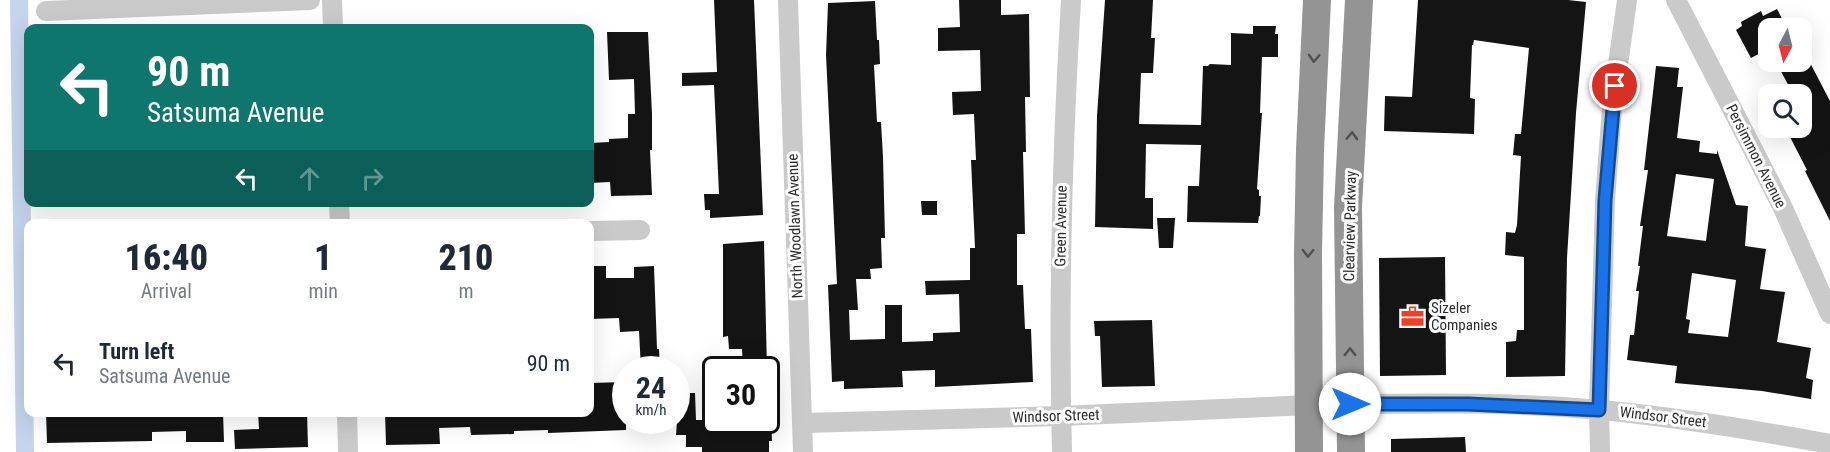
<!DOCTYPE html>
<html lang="en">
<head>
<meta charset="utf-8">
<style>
	:root { --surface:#fff; --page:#f6f6f7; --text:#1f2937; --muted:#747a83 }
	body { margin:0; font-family:"Roboto Condensed",sans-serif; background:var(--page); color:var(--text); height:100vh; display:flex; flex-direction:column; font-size:22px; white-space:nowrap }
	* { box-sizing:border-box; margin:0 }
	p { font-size:20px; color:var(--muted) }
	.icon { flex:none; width:33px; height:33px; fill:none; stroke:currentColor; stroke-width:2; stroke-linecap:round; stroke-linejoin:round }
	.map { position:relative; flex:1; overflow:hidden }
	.sheet { position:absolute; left:24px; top:219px; width:570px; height:198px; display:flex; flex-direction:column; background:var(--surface); border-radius:12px; box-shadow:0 6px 24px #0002 }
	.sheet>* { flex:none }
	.guide { position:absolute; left:24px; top:24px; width:570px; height:183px; border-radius:12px; box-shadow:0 6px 24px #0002; background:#0f766e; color:#fff; overflow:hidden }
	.needle { width:39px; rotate:187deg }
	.buttons { position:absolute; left:1758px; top:18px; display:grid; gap:12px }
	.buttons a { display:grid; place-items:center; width:54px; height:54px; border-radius:12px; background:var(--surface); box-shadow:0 6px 24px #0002; font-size:30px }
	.speed { position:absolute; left:612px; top:356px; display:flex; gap:12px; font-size:30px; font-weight:700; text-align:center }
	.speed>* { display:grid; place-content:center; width:78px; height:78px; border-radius:50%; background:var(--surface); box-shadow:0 6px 24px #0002; line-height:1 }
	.speed small { font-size:15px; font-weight:400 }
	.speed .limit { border:3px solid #111; border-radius:9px; background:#fff; color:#111 }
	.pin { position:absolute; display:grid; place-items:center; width:51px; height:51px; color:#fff; margin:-26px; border:3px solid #fff; border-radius:50%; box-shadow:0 2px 6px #0007 }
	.me { position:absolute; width:66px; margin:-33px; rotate:90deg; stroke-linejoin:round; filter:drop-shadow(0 0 4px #0008) }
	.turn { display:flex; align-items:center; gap:21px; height:126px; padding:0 24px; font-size:27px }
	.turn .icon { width:78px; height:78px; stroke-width:2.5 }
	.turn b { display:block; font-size:42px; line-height:51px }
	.lanes { display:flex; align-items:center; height:57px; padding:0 24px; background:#0003; justify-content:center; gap:30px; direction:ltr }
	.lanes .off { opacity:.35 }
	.eta { display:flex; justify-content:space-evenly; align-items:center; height:102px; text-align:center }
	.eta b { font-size:36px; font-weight:800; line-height:42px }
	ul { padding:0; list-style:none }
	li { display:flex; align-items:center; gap:18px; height:84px; padding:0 24px }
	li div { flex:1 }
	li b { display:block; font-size:22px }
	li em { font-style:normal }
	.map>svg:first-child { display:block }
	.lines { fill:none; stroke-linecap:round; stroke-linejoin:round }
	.canal { stroke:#c4d4ec; stroke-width:18 }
	.building { fill:#141414; fill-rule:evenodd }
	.minor { stroke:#cacaca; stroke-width:20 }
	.highway { stroke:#949494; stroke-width:28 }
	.oneway { stroke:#515151 }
	.route-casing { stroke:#114b97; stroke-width:15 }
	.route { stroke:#1a73e8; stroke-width:10 }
	.labels { text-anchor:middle; stroke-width:6; stroke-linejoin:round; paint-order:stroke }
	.street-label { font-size:15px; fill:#2d2d2d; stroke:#fff }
	.poi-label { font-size:15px; fill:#2d2d2d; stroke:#fff; text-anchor:start }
</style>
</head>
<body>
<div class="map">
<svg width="1830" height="452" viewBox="0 0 1830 452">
	<rect width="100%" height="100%" fill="#fff"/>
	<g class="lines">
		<!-- canal -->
		<polyline class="canal" points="19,0 25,452"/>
	</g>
	<!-- building -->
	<g class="building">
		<polygon points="714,0 754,0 763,215 710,218 710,210 705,210 704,194 719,194 714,85 682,86 682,73 717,72"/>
		<polygon points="959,0 1001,0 1001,15 1029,14 1030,97 1025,97 1026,152 1023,152 1025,234 1017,234 1017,285 1023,285 1025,329 1031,329 1033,382 935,387 935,370 902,371 903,387 844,389 844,381 832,382 828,285 837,284 826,55 828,3 875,1 877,40 879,40 880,64 874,65 877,122 881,122 883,157 885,238 881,238 882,268 870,269 871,279 856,279 858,310 849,310 850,340 885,339 885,305 902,305 902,342 933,341 933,333 960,332 959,294 926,295 925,281 970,280 970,248 975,248 971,160 976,160 974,114 953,115 952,92 981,91 980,50 938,51 938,28 960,27"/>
		<polygon points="1105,0 1153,0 1151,38 1155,38 1153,73 1141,73 1139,124 1201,125 1203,66 1208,66 1210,64 1231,65 1231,33 1253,34 1253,26 1276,26 1275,34 1278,34 1278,57 1262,57 1260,113 1262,113 1257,189 1259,190 1259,196 1261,196 1260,216 1259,216 1258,223 1187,222 1188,186 1199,186 1201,145 1146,144 1145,198 1153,198 1153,229 1095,227 1097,116"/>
		<polygon points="1418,0 1568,0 1586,2 1576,113 1567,258 1565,376 1506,377 1506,342 1516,341 1517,330 1524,330 1524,257 1505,255 1506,232 1515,233 1517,225 1521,156 1513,155 1515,134 1521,134 1529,48 1474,40 1473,45 1472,45 1470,98 1475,99 1474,134 1384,131 1385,96 1412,97"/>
		<polygon points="1777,9 1787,28 1768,28 1768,49 1751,58 1736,30 1742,26 1741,22 1761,11 1763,16"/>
		<polygon points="607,32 648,32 652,114 652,150 650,150 652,195 611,196 610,182 590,183 590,143 609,142 609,139 628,138 628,114 635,114 634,79 609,80"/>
		<polygon points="1807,57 1830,101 1830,221 1805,171 1807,170 1790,137 1802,132 1802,94 1793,94 1776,62 1802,62"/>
		<path d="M1656,66L1679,68L1677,87H1683L1677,138L1700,141L1699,152L1717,154V150L1736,205L1748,206L1745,246L1766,249L1760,289L1785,292L1777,342L1811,348L1806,378L1813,380L1811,399L1762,391L1675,383L1677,366L1627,360L1630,335H1634L1639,291H1636L1640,266H1638L1643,226H1640L1648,170H1644ZM1676,174L1714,179L1706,241L1667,236ZM1692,273L1736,280L1728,337L1688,333L1690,320L1686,319Z"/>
		<polygon points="921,201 937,201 937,215 922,215"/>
		<polygon points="1157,218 1175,218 1173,248 1159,248"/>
		<polygon points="764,241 767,369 743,369 742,349 729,349 728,336 723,337 723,244"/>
		<polygon points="1445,257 1446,375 1380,376 1379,258"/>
		<polygon points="590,266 606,266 606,278 634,278 634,267 654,266 657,349 659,349 660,369 641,369 639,331 620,332 619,318 590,319"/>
		<polygon points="1152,320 1155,386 1102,387 1100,336 1095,336 1094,321"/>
		<polygon points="626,382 626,430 548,433 548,430 514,431 514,434 471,435 470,427 439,428 440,444 386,445 385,412 590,412 590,383"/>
		<polygon points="679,393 695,393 696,420 771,420 772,441 769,441 769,452 702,452 702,447 686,447 686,435 676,435"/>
		<polygon points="46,412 223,412 224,442 186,442 186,431 152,432 152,441 47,443"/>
		<polygon points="258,412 307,412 308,447 235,449 234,430 259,429"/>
		<polygon points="1465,437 1466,452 1391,452 1391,439"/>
	</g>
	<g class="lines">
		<!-- minor -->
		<g class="minor">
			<polyline points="332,0 333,28"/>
			<polyline points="788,0 803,452"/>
			<polyline points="1676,0 1783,208 1830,314"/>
			<polyline points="46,11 310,0"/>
			<polyline points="339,202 340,224"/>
			<polyline points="590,231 640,230"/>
			<path d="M1350,404C1433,403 1518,402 1600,410C1677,417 1754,430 1830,444"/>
			<polyline points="347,412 348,452"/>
			<polyline points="803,423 1061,416 1309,405"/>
			<path d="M1062,452C1058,301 1062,151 1071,0"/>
			<polyline points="1600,452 1599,409 1605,200 1612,108 1627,0"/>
		</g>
		<!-- highway -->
		<g class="highway">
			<polyline points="1309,452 1308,254 1310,150 1317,0"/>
			<polyline points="1351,452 1348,207 1359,0"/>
		</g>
	</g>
	<!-- one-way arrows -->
	<defs><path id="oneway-chevron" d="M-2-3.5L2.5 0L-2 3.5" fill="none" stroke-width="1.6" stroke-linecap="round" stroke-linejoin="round" transform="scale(1.5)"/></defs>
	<g class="oneway">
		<use href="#oneway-chevron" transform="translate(1314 58) rotate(93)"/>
		<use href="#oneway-chevron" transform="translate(1352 136) rotate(-88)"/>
		<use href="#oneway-chevron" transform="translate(1308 253) rotate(91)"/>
		<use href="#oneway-chevron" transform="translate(1350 352) rotate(-90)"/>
	</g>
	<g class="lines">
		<defs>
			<polyline id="route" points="1350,404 1468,404 1599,410 1605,200 1615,86"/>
		</defs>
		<!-- route casing -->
		<use href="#route" class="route-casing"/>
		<!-- route -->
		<use href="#route" class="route"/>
	</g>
	<!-- icons -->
	<defs>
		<symbol id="office-bare" viewBox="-9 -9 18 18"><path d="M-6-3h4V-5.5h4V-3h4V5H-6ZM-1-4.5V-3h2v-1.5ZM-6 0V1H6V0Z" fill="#ed4025" stroke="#fff" stroke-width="2.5" paint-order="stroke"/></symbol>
	</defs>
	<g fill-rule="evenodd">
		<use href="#office-bare" x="1396" y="300" width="33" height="33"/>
	</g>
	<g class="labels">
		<!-- street labels -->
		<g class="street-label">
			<text transform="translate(1756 156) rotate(63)" y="5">Persimmon Avenue</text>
			<text transform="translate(795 226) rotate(-92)" y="5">North Woodlawn Avenue</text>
			<text transform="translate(1061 226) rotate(-89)" y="5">Green Avenue</text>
			<text transform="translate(1350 226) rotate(-89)" y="5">Clearview Parkway</text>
			<text transform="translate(1056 416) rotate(-2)" y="5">Windsor Street</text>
			<text transform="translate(1663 417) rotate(7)" y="5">Windsor Street</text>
		</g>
		<!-- poi labels -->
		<g class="poi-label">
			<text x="1431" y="313">Sizeler<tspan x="1431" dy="17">Companies</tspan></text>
		</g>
	</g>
</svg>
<div class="buttons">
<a><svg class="needle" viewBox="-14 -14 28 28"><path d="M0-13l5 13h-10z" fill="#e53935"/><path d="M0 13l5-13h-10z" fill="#747a83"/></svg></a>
<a><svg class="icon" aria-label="search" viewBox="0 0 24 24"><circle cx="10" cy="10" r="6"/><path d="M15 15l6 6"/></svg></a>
</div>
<div class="speed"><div>24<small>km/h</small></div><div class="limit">30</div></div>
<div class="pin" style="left:1615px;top:86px;background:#d93025"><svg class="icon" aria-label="arrive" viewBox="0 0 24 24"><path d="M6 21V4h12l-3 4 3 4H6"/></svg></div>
<svg class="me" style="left:1350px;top:404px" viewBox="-20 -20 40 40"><circle r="19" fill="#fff"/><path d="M0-13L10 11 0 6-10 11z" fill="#1a73e8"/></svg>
<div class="guide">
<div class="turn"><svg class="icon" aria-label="left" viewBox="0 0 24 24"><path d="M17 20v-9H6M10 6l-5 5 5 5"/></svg><div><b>90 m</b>Satsuma Avenue</div></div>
<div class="lanes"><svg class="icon" aria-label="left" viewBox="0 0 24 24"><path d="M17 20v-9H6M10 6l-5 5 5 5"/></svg><svg class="icon off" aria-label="ahead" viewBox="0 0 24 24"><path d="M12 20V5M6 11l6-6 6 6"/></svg><svg class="icon off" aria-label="right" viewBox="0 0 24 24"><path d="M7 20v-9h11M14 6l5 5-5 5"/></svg></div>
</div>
<section class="sheet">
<div class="eta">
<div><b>16:40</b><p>Arrival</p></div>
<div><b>1</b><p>min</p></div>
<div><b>210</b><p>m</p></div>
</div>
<ul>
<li><svg class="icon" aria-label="left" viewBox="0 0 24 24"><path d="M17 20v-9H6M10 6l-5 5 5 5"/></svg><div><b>Turn left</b><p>Satsuma Avenue</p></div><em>90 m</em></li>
</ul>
</section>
</div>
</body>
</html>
